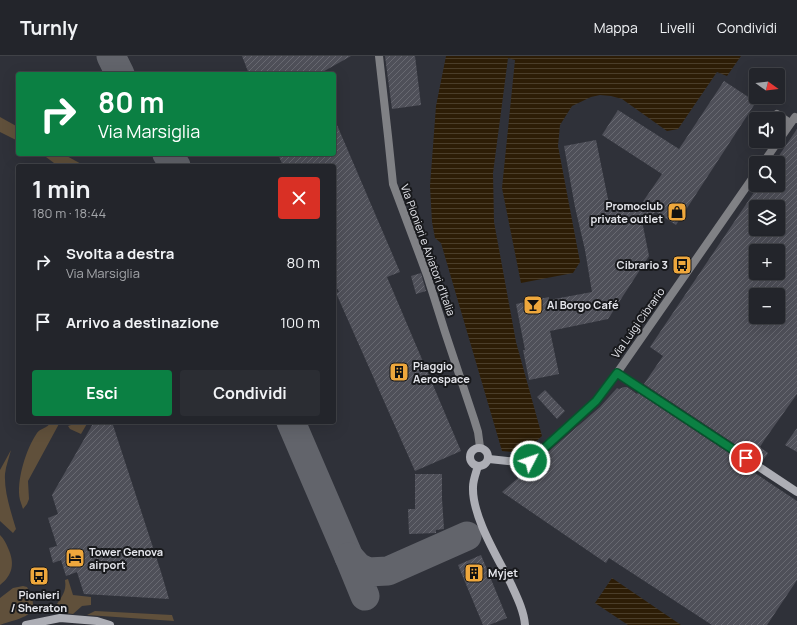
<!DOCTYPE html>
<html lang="it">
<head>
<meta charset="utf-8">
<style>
	:root { --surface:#23252b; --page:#2b2d33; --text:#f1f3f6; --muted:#a3a5a9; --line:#404247; --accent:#0b8043 }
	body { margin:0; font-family:Manrope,sans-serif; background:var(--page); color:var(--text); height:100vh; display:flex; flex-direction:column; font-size:15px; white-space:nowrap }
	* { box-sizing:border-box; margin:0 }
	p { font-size:13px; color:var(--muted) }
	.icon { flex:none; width:22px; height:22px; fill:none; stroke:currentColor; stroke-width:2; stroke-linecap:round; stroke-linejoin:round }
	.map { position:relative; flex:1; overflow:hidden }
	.panel { position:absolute; left:16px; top:108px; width:320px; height:260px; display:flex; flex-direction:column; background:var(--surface); border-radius:4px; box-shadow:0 4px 16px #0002,0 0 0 1px var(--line) }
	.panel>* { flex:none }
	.hud { position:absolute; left:16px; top:16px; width:320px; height:84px; border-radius:4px; box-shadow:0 4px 16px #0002,0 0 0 1px var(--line); background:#0b8043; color:#fff; overflow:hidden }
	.needle { width:26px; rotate:104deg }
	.tools { position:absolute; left:749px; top:12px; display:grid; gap:8px }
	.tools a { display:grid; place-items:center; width:36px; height:36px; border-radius:4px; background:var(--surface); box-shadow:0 4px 16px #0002,0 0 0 1px var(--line); font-size:20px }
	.pin { position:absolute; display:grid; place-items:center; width:34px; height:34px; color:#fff; margin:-17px; border:2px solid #fff; border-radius:50%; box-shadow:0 1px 4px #0007 }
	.me { position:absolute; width:44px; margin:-22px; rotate:49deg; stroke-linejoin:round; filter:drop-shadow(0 0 3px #0008) }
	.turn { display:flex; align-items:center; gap:14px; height:84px; padding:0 16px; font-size:18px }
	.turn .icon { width:52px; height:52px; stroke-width:2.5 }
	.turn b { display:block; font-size:28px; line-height:34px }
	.round { display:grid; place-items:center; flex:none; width:42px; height:42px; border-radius:4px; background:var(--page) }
	.head { display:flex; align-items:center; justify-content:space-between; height:68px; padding:0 16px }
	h1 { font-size:24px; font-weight:700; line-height:30px }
	.primary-button { display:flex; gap:8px; margin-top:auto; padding:8px 16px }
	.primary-button a { flex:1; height:46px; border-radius:4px; background:var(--accent); color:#fff; font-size:16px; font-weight:700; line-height:46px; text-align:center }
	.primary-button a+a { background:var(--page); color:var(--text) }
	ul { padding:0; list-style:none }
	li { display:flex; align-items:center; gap:12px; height:60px; padding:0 16px }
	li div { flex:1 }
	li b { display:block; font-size:15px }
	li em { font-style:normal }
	header { display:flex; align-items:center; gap:24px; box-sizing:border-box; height:56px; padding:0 20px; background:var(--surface); border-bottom:1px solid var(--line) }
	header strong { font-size:19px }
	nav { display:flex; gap:22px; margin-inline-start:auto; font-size:14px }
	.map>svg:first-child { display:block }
	.grass { fill:#60503b }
	.water { fill:url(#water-rules) }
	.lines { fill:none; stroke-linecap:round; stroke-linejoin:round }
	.taxiway { stroke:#62646b; stroke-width:29 }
	.building { fill:url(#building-hatch); fill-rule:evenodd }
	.street { stroke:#808185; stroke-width:8 }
	.secondary { stroke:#adaeb5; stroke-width:8 }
	.route-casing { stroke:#07532c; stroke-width:10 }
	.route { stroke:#0b8043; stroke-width:7 }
	.labels { text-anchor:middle; stroke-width:4; stroke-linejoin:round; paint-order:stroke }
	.poi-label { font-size:11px; font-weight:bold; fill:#e5e6ec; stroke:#18191c; text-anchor:start }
	.street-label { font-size:11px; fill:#e5e6ec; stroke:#18191c }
</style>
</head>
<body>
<header>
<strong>Turnly</strong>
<nav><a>Mappa</a><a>Livelli</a><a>Condividi</a></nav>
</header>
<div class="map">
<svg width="797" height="569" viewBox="0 0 797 569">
	<defs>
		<pattern id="water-rules" width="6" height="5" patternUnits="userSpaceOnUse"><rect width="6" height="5" fill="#2d1d06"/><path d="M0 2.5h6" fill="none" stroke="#4b3e2a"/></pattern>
		<pattern id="building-hatch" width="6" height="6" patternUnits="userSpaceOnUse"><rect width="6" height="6" fill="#4f5059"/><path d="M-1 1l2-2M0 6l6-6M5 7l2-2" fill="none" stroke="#686971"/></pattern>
	</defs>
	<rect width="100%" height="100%" fill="#2f3139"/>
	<!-- grass -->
	<g class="grass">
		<polygon points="0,61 18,71 18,85 0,76"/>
		<polygon points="42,98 63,98 85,110 58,110"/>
		<path d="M51,366H60L28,425L29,443L27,448L23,453C22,450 21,447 20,444C16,425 26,393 37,377C40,372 47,373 51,366Z"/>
		<polygon points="80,366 88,366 81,378 70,373 68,370"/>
		<path d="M11,394C9,402 6,409 5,418C4,436 11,456 16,473L13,477L0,465V414Z"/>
		<path d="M0,479C4,483 6,487 8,492C15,507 13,519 0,529Z"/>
		<path d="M68,523L73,539L91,541V549L82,550L73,558L58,556L55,551C61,541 67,536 65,524Z"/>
		<path d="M23,530L27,531C44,561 22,561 0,569V542L13,532Z"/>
		<polygon points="95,555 172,559 174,565 87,559"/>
	</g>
	<!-- water -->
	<g class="water">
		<polygon points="446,0 741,0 727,20 717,16 678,73 667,75 622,43 611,40 600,39 591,41 572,50 560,69 558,90 580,206 573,217 521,227 502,132 515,4 508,2 493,117 494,166 516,286 542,380 523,397 502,395 441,187 435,182 432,166 430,130 436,50"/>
		<polygon points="612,522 681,569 628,569 595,547"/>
	</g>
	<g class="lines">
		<!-- taxiway -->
		<g class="taxiway">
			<polyline points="111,0 120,18"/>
			<polyline points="167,98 176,110"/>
			<polyline points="291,366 349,501"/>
			<polyline points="365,540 349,501 358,511 368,516 388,515 467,480"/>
		</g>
	</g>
	<!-- building -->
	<g class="building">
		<polygon points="242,0 351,0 319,18 249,18"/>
		<polygon points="385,0 415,0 421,49 392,53"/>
		<polygon points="724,25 756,46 676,169 656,156 642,165 649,200 608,263 550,275 559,318 529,324 523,294 525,294 516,248 549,241 549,244 592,236 585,194 575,151 564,90 596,84 610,153 642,147 662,118 602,79 618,54 679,93"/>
		<polygon points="334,62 400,216 387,221 461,395 415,415 336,237 339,236 334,226 334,110 283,110 278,98 334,98"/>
		<path d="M797,73V338L765,383L760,391L768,397L762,406L644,328L663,300L650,291L759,129H778V107H774ZM756,151H778V173H756ZM756,195H778V217H756ZM756,239H778V261H756Z"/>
		<polygon points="421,217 426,235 416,238 411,220"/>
		<polygon points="624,331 627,331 637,338 638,337 756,415 755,417 797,445 797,524 767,569 712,569 609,502 606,507 502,436 600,351 617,332 619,333"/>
		<polygon points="545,334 565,355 557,363 537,341"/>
		<polygon points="94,366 112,366 161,516 169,543 84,538 77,516 66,520 61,504 53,507 49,492 57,490 48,462 58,458 52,439"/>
		<polygon points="797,372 797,396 785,389"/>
		<polygon points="415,418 442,418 442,443 444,473 436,474 436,477 409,478 408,453 415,453"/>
		<polygon points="481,499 507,562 489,569 483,569 458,509"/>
	</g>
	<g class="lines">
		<!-- street -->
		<g class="street">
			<polyline points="379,0 388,80 393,128 427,219 445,276 474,363 478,376 480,391"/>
			<polyline points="774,63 777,58 790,67"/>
			<polyline points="763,107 795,61 797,63"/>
			<polyline points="617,317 756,117"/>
		</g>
		<!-- secondary -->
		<g class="secondary">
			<circle cx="479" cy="401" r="9"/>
			<polyline points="489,403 526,407 530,405 596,345 617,317 797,436"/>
			<path d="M478,410C476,417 473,424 473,431C472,461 498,502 511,528C517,541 524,555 525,569"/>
			<polyline points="26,569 60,562 97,565 110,569"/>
		</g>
	</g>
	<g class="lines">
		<defs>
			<polyline id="route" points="530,405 596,345 617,317 746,402"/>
		</defs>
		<!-- route casing -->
		<use href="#route" class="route-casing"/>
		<!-- route -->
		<use href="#route" class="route"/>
	</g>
	<!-- icons -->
	<defs>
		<symbol id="shop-square" viewBox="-11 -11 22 22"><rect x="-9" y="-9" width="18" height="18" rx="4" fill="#eea73c" stroke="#18191c"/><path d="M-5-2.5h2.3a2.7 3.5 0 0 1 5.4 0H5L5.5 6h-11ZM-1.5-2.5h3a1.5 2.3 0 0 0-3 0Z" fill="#111"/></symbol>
		<symbol id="bus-square" viewBox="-11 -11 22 22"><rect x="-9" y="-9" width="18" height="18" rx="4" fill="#eea73c" stroke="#18191c"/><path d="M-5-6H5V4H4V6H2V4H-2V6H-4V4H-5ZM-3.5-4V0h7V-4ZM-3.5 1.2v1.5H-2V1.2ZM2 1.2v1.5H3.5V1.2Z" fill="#111"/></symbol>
		<symbol id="bar-square" viewBox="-11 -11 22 22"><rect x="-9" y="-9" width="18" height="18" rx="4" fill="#eea73c" stroke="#18191c"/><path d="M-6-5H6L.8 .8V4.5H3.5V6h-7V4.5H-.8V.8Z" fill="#111"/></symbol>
		<symbol id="building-square" viewBox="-11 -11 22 22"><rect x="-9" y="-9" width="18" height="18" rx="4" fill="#eea73c" stroke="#18191c"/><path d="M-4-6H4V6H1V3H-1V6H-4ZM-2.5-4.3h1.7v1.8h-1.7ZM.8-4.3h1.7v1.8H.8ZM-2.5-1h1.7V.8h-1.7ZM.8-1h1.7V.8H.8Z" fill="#111"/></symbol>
		<symbol id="hotel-square" viewBox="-11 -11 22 22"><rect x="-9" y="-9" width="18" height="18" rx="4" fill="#eea73c" stroke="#18191c"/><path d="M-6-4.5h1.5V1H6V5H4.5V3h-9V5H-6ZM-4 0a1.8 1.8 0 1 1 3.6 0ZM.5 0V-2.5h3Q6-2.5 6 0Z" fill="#111"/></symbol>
	</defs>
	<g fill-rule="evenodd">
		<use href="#shop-square" x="666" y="145" width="22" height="22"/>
		<use href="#bus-square" x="671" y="198" width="22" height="22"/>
		<use href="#bar-square" x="522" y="238" width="22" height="22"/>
		<use href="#building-square" x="388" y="305" width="22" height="22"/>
		<use href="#hotel-square" x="64" y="491" width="22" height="22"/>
		<use href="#building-square" x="463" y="506" width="22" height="22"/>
		<use href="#bus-square" x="28" y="509" width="22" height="22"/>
	</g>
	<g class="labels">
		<!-- poi labels -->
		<g class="poi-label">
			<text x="663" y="154" text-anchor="end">Promoclub<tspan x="663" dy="13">private outlet</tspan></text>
			<text x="668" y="213" text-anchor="end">Cibrario 3</text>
			<text x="547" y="253">Al Borgo Café</text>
			<text x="413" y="314">Piaggio<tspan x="413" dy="13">Aerospace</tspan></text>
			<text x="89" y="500">Tower Genova<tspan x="89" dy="13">airport</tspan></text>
			<text x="488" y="521">Myjet</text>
			<text x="39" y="543" text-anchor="middle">Pionieri<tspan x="39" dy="13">/ Sheraton</tspan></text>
		</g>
		<!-- street labels -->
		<g class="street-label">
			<text transform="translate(428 194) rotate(70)" y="4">Via Pionieri e Aviatori d'Italia</text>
			<text transform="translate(638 267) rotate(-55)" y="4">Via Luigi Cibrario</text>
		</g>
	</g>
</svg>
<div class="tools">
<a><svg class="needle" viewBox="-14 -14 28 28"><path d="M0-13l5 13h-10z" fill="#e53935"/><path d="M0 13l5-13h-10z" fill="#a3a5a9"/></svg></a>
<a><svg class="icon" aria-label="sound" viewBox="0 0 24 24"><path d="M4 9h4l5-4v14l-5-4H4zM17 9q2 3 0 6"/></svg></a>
<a><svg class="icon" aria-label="search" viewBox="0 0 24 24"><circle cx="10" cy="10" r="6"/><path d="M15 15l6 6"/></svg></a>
<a><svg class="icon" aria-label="layers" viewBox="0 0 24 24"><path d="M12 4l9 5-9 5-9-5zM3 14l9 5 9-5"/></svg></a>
<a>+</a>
<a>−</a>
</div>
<div class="pin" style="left:746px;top:402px;background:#d93025"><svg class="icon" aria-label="arrive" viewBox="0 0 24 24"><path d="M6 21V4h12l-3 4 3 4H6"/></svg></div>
<svg class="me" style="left:530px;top:405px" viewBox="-20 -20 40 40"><circle r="17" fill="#0b8043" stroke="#fff" stroke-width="3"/><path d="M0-11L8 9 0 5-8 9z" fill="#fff"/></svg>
<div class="hud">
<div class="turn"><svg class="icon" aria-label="right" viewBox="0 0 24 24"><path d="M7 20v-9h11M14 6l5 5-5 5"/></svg><div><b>80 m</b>Via Marsiglia</div></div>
</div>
<section class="panel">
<div class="head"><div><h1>1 min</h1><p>180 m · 18:44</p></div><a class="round" style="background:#d93025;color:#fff"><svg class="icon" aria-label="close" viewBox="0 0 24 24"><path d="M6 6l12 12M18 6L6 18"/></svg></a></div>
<ul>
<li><svg class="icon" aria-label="right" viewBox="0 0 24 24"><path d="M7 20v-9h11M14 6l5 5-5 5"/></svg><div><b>Svolta a destra</b><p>Via Marsiglia</p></div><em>80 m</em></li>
<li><svg class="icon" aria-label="arrive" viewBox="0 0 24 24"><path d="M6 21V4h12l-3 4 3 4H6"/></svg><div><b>Arrivo a destinazione</b></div><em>100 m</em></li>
</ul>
<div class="primary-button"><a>Esci</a><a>Condividi</a></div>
</section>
</div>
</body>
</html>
